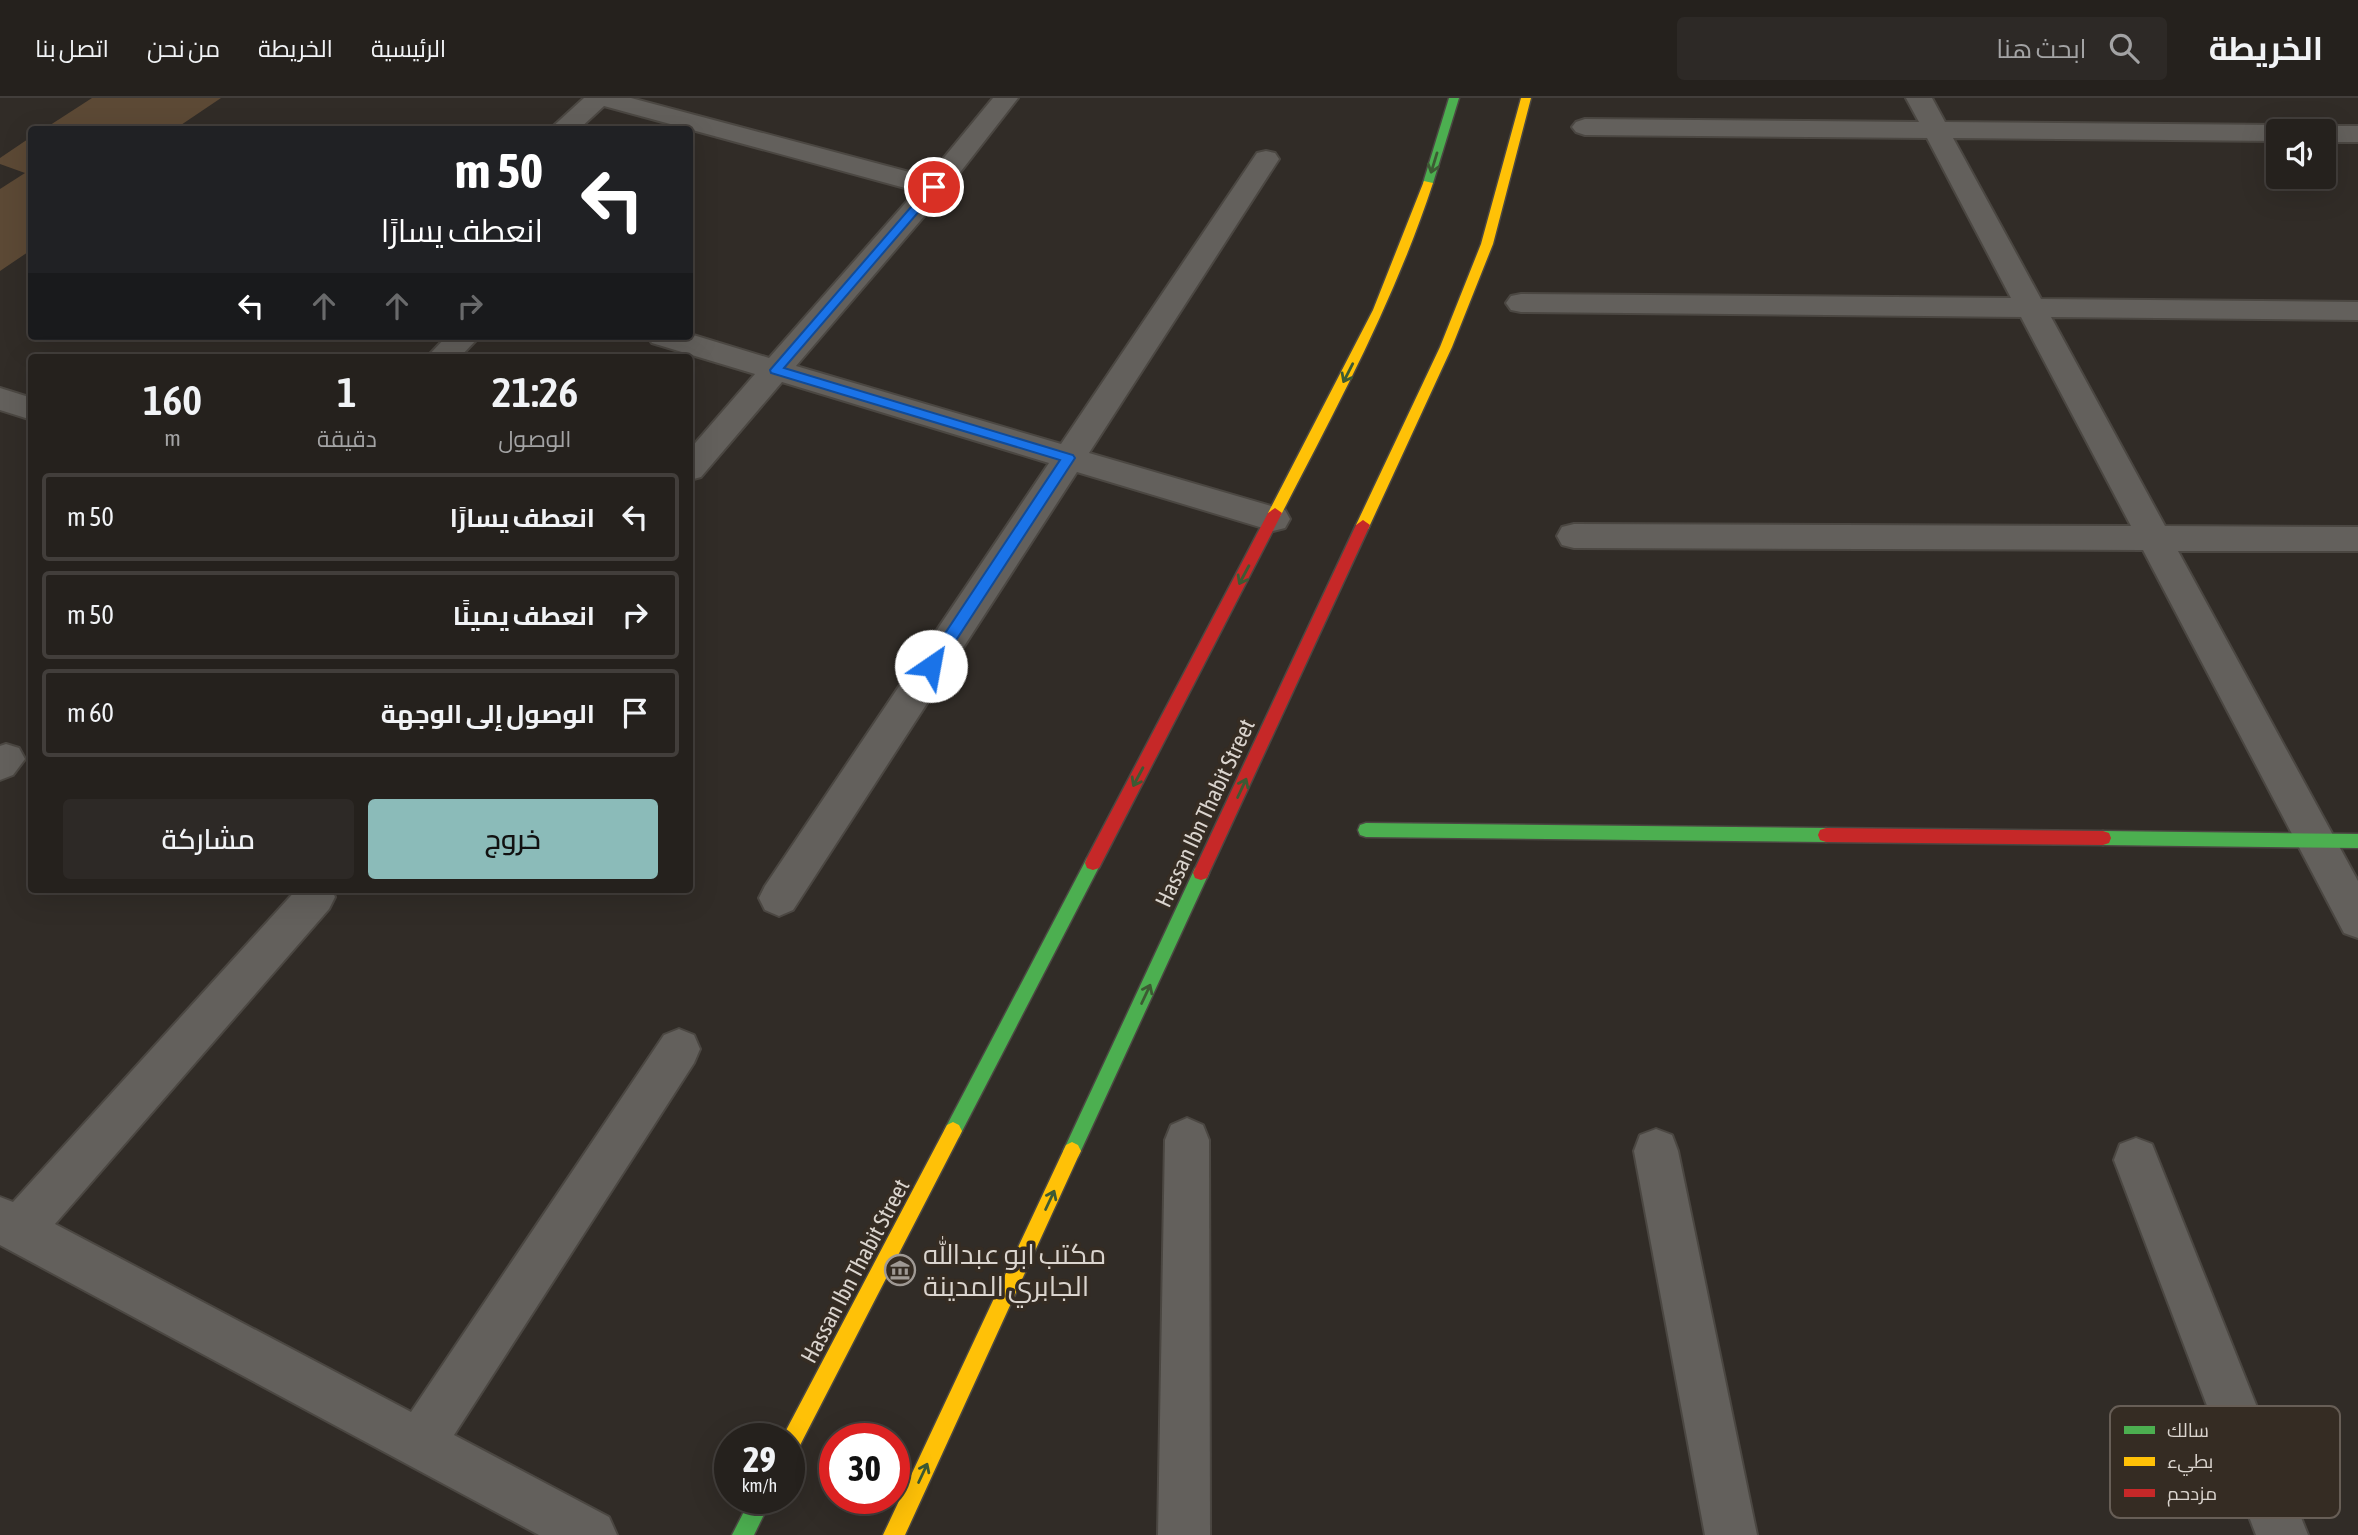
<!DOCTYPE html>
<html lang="ar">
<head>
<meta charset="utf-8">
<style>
  :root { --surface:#25211d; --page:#2d2926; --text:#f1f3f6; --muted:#a3a3a4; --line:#423e3b; --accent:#8bbbb9 }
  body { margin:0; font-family:"Asap Condensed",Cairo,sans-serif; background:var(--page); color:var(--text); direction:rtl; height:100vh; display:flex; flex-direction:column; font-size:26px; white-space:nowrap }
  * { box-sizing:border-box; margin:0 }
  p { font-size:23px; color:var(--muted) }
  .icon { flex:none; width:38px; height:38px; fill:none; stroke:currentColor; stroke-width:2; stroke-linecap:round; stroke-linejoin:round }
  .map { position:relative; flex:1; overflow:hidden; direction:ltr }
  .details { position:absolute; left:28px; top:256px; width:665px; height:539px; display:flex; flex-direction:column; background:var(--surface); border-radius:7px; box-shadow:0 7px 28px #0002,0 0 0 2px var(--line); direction:rtl }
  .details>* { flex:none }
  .banner { position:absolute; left:28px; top:28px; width:665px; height:214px; border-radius:7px; box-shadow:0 7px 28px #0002,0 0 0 2px var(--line); direction:rtl; background:#202124; color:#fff; overflow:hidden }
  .tools { position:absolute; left:2266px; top:21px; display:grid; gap:14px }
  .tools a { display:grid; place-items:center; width:70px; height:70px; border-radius:7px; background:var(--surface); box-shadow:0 7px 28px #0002,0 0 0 2px var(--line); font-size:35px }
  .speed { position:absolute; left:714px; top:1325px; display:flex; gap:14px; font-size:35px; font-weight:700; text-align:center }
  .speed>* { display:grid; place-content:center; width:91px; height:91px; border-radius:50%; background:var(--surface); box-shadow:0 7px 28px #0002,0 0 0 2px var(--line); line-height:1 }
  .speed small { font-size:18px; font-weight:400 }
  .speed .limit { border:10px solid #d22; background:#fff; color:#111 }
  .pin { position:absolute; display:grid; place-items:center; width:60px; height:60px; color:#fff; margin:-30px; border:4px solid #fff; border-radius:50%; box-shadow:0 2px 7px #0007 }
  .me { position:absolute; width:77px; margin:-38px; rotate:33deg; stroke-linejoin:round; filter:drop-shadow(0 0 5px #0008) }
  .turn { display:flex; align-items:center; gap:24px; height:147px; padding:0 35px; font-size:32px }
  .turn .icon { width:91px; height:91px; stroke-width:2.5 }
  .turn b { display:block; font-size:49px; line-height:60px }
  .lanes { display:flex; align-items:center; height:66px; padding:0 35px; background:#0003; justify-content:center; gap:35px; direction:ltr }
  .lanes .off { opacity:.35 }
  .eta { display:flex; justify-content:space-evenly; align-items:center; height:119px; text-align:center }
  .eta b { font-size:42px; font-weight:600; line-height:49px }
  .action { display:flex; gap:14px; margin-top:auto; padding:14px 35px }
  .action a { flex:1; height:80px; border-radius:7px; background:var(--accent); color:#111; font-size:28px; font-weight:600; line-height:80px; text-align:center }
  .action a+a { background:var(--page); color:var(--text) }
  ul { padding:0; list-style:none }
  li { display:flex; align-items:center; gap:21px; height:88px; margin:0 14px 10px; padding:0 21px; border:4px solid var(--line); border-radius:7px }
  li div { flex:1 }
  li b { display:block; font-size:26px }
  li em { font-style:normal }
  header { display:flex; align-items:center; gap:42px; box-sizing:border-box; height:98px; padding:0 35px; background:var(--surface); border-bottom:2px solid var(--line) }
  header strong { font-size:33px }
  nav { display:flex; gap:38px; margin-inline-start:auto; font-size:24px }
  .search { width:490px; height:63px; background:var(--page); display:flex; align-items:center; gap:18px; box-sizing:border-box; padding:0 24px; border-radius:7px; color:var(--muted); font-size:26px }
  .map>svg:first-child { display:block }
  .green { fill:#5c4935 }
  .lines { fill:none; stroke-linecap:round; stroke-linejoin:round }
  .street-casing { stroke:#4b4742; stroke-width:4 }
  .fast-casing { stroke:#4b4742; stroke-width:3 }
  .slow-casing { stroke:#4b4742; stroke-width:3 }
  .jam-casing { stroke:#4b4742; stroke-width:3 }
  .street { fill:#63605c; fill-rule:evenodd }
  .fast { fill:#4caf50; fill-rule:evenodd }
  .slow { fill:#ffc107; fill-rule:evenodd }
  .jam { fill:#c62828; fill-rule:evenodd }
  .oneway { stroke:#3d5a33 }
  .route { fill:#1a73e8; stroke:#114b97; stroke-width:2 }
  .labels { text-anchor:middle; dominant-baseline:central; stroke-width:7; stroke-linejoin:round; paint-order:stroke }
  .street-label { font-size:23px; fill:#dad4ce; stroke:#352c23 }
  .near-poi-label { font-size:28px; fill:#dad4ce; stroke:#352c23; text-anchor:start }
  .key { fill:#352c23; stroke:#675e56; stroke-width:2 }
  .key-label { font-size:19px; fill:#dad4ce }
</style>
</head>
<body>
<header>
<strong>الخريطة</strong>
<div class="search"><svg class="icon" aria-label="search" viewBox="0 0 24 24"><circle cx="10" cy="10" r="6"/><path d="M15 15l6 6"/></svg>ابحث هنا</div>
<nav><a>الرئيسية</a><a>الخريطة</a><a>من نحن</a><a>اتصل بنا</a></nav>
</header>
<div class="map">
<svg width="2358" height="1437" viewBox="0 0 2358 1437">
  <rect width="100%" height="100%" fill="#312c27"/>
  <!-- green -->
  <g class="green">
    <path d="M92,0H221L175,31H44Z"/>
    <path d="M31,39V152L0,173V91L25,75L0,66V60Z"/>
  </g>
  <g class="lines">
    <!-- street casing -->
    <g class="street-casing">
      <g id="street">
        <path d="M584,0H631L928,79L993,0H1018L944,95L796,268L1061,346L1257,55L1266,53L1275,55L1279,61L1089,355L1285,412L1290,421L1285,430L1273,433L1077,374L793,812L779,818L765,812L759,800L765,788L1049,365L782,284L701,379L690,382V351L755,276L652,245L647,238L690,236L769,260L916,93L604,8L578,32H549Z"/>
        <path d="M1906,0H1932L1945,24L2278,27L2287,29L2290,33H2278V43L1953,40L2041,201L2358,204V222L2051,219L2165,428L2358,429V453H2178L2358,783V840L2344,835L2143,452L1574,450L1562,447L1557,438L1562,429L1574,426L2131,428L2021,219L1521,214L1511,212L1506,205L1511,198L1521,196L2011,200L1927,40L1585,37L1576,34L1572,29L1576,24L1585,21L1919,24Z"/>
        <path d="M2324,28H2358V44H2324V33H2313Z"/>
        <path d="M447,238H480L460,259H427Z"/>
        <path d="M0,290L32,300V322L0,312Z"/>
        <path d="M6,646L19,650L25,661L13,677L0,682V648Z"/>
        <path d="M297,791H331L335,799L329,811L55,1126L411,1314L664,937L679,931L694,937L700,951L694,965L454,1337L609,1419L617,1437H539L0,1147V1099L13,1104Z"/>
        <path d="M1187,1020L1203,1027L1209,1042L1210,1437H1158L1165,1042L1171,1027Z"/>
        <path d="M1656,1031L1672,1037L1678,1053L1757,1437H1705L1634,1053L1640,1037Z"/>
        <path d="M2136,1040L2152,1046L2308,1437H2256L2114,1062L2120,1046Z"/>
      </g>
    </g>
    <!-- fast casing -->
    <g class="fast-casing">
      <g id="fast">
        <path d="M1449,0H1459L1433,85L1424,87L1423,85Z"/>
        <path d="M1366,725L1826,730L1832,732L1834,737L1832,742L1826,744L1366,739L1360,737L1358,732L1360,727Z"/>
        <path d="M2103,733L2358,736V750L2103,747L2097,745L2095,740L2097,735Z"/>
        <path d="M1093,758L1099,760L1101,765L959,1039L953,1042L947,1039L944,1033L947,1027L1087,760Z"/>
        <path d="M1201,768L1207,770L1209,775L1078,1059L1072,1062L1066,1059L1063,1053L1066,1047L1195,770Z"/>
        <path d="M751,1400H772L754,1437H732Z"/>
      </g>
    </g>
    <!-- slow casing -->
    <g class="slow-casing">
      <g id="slow">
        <path d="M1521,0H1531L1493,146L1452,249L1370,427L1368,431H1358L1356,427L1440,249L1481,146Z"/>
        <path d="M1424,83L1433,85C1395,201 1338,307 1282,415L1280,418H1270L1268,415L1373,212Z"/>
        <path d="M953,1024L959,1027L962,1033L959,1039L796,1355L789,1358V1340H782L947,1027Z"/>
        <path d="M1072,1044L1078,1047L1081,1053L1078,1059L905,1437H883L1066,1047Z"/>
      </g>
    </g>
    <!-- jam casing -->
    <g class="jam-casing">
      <g id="jam">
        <path d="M1275,410L1282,415L1099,770L1093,772L1087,770L1085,765L1087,760L1268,415Z"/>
        <path d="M1363,422L1370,427L1209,775L1207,780L1201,782L1195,780L1193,775L1356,427Z"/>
        <path d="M1826,730L2103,733L2109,735L2111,740L2109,745L2103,747L1826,744L1820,742L1818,737L1820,732Z"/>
      </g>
    </g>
    <!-- street -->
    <use href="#street" class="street"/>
    <!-- fast -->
    <use href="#fast" class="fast"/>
    <!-- slow -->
    <use href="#slow" class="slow"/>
    <!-- jam -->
    <use href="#jam" class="jam"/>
  </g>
  <!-- one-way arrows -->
  <defs><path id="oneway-shaft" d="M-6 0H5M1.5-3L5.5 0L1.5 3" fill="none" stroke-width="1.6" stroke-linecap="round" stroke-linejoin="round" transform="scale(1.75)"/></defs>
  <g class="oneway">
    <use href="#oneway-shaft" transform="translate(1434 65) rotate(107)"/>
    <use href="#oneway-shaft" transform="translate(1348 275) rotate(117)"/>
    <use href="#oneway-shaft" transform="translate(1244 477) rotate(118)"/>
    <use href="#oneway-shaft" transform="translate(1138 679) rotate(118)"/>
    <use href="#oneway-shaft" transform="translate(1242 690) rotate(-65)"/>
    <use href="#oneway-shaft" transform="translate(1146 896) rotate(-65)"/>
    <use href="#oneway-shaft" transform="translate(1050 1102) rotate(-65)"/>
    <use href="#oneway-shaft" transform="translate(923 1375) rotate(-65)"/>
  </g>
  <!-- route -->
  <path class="route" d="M930,87L940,89L784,270L1073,357L1075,360L936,573H926L924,568L926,564L1060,362L771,275L770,272Z"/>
  <!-- icons -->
  <defs>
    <g id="museum-ring" transform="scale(1.575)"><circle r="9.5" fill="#352c23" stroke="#9f9994" stroke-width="1.5"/><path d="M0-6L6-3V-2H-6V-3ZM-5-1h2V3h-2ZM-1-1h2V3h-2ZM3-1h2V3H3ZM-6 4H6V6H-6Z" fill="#9f9994"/></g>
  </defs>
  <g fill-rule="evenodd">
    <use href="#museum-ring" x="900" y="1172"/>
  </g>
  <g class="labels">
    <!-- street labels -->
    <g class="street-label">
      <text transform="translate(1205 715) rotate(-65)">Hassan Ibn Thabit Street</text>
      <text transform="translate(855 1173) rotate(-62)">Hassan Ibn Thabit Street</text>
    </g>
    <!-- near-poi labels -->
    <g class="near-poi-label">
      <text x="923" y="1156">مكتب ابو عبدالله<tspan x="923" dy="32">الجابري المدينة</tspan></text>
    </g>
  </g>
  <!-- legend -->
  <rect x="2110" y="1308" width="230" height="112" rx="10" class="key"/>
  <rect x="2124" y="1328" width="31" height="8" fill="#4caf50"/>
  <rect x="2124" y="1359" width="31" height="9" fill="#ffc107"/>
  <rect x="2124" y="1391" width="31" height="8" fill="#c62828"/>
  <g class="key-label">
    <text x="2167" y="1339">سالك</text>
    <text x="2167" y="1370">بطيء</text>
    <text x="2167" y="1402">مزدحم</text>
  </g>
</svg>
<div class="tools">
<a><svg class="icon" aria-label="sound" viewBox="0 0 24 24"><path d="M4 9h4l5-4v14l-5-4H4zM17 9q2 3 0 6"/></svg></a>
</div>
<div class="speed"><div>29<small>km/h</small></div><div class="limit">30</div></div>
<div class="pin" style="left:934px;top:89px;background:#d93025"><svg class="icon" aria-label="arrive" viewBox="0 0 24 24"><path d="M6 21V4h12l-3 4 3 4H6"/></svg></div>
<svg class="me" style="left:931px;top:568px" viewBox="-20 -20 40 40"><circle r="19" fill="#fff"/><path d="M0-13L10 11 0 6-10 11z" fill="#1a73e8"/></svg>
<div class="banner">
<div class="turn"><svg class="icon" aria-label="left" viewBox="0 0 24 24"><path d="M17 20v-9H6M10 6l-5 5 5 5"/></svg><div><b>50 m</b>انعطف يسارًا</div></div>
<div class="lanes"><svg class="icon" aria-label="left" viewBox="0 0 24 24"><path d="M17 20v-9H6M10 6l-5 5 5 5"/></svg><svg class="icon off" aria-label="ahead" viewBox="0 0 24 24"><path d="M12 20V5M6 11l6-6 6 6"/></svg><svg class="icon off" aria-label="ahead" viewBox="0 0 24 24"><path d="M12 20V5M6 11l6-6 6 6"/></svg><svg class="icon off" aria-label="right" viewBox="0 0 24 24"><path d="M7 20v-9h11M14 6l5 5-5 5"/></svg></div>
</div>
<section class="details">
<div class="eta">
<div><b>21:26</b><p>الوصول</p></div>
<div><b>1</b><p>دقيقة</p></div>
<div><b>160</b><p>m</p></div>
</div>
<ul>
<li><svg class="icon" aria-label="left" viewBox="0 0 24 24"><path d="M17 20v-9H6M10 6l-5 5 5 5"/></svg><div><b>انعطف يسارًا</b></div><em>50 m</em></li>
<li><svg class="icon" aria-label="right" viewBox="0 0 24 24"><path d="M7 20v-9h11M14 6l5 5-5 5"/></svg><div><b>انعطف يمينًا</b></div><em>50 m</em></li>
<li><svg class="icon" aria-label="arrive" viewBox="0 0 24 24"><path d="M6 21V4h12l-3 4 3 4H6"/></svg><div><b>الوصول إلى الوجهة</b></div><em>60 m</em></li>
</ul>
<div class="action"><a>خروج</a><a>مشاركة</a></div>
</section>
</div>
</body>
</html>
